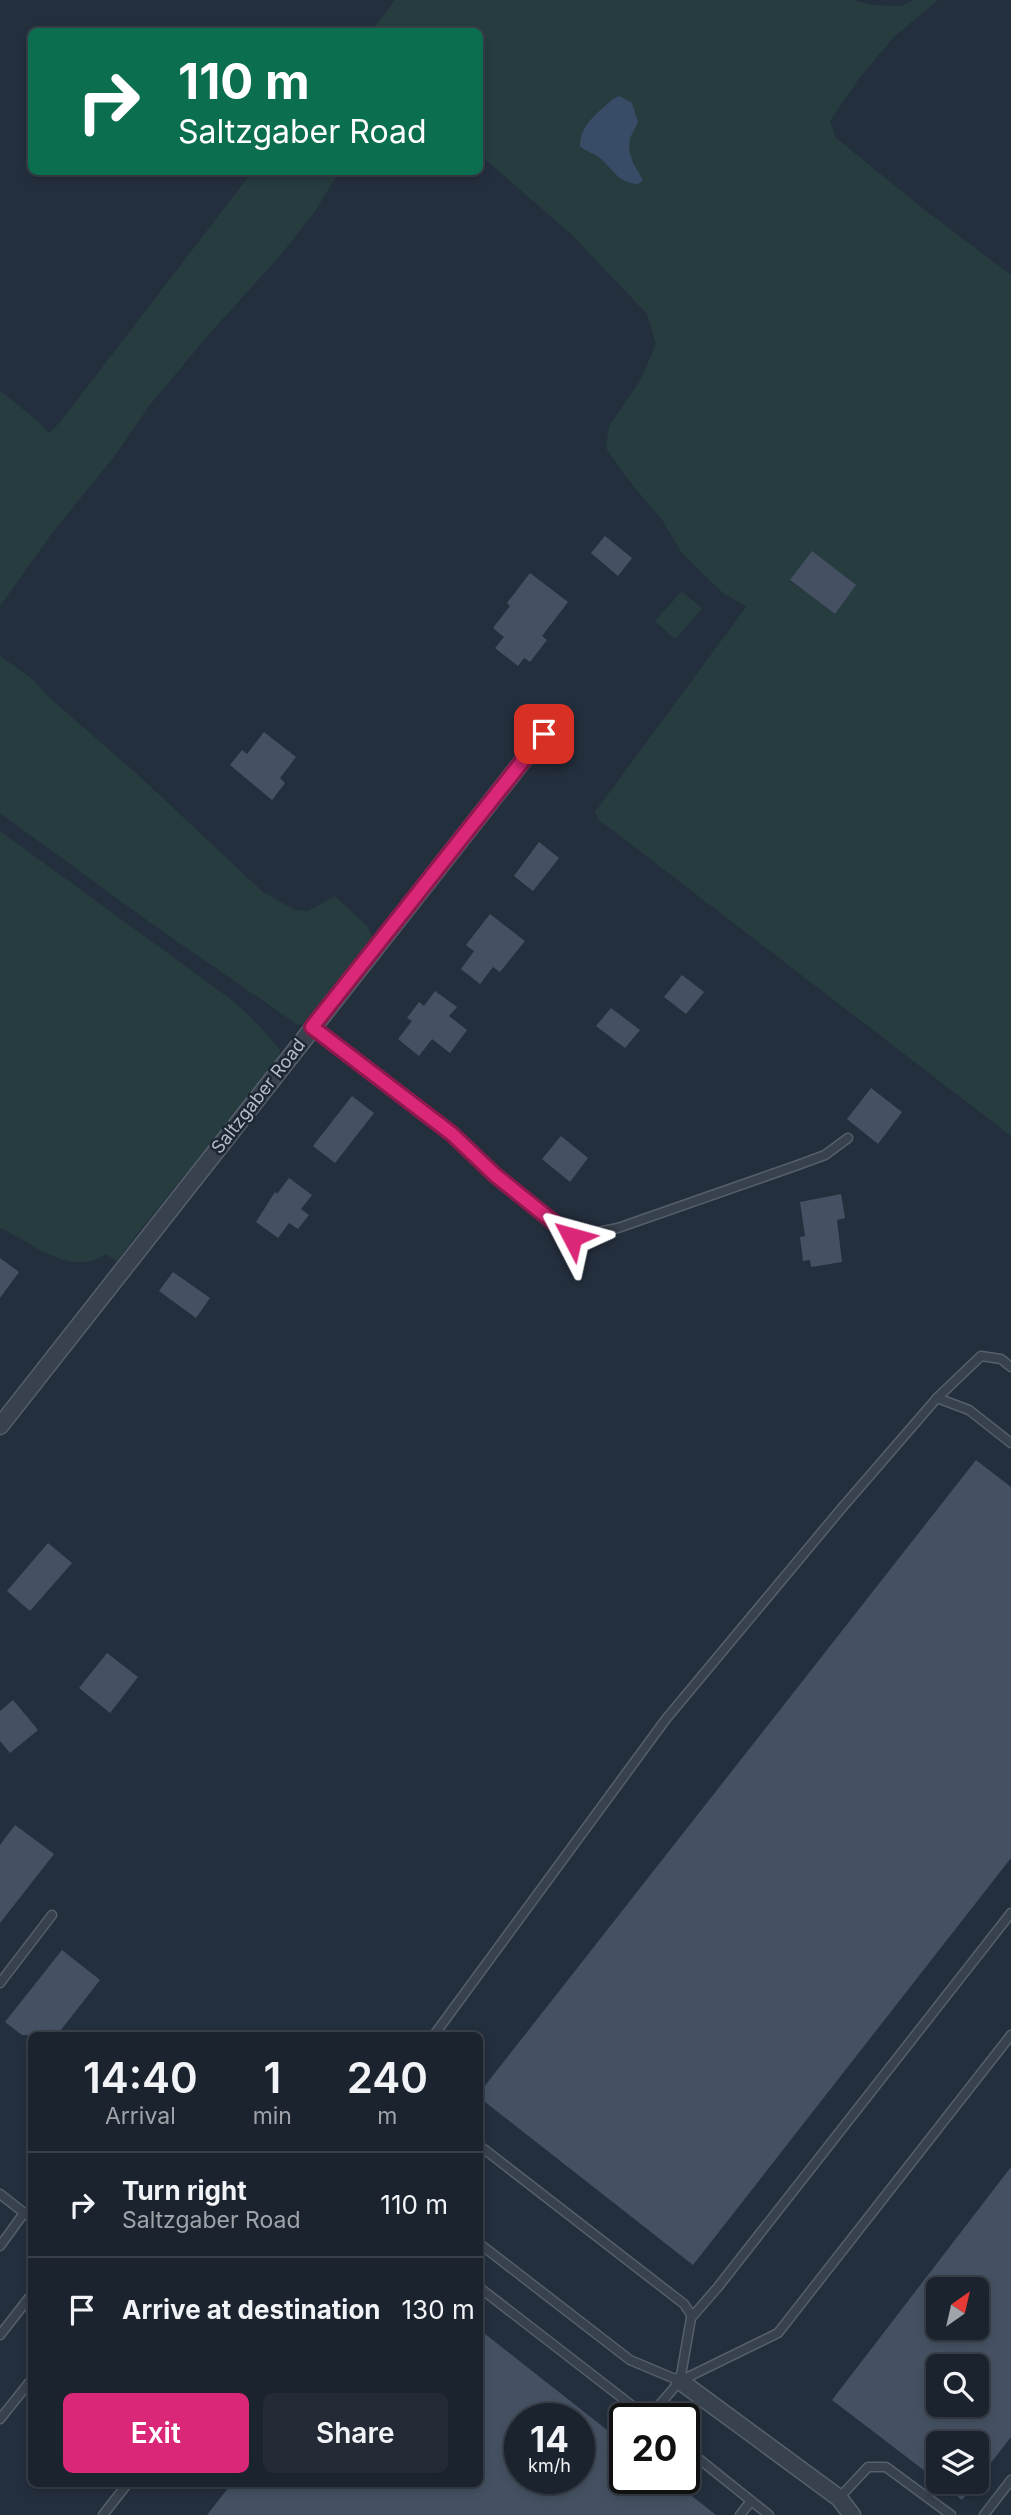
<!DOCTYPE html>
<html lang="en">
<head>
<meta charset="utf-8">
<style>
  :root { --surface:#1b232e; --page:#242b36; --text:#f1f3f6; --muted:#a0a4aa; --line:#39404a; --accent:#db2777 }
  body { margin:0; font-family:Inter,sans-serif; background:var(--page); color:var(--text); height:100vh; display:flex; flex-direction:column; font-size:26px; white-space:nowrap }
  * { box-sizing:border-box; margin:0 }
  p { font-size:23px; color:var(--muted) }
  .icon { flex:none; width:38px; height:38px; fill:none; stroke:currentColor; stroke-width:2; stroke-linecap:round; stroke-linejoin:round }
  .map { position:relative; flex:1; overflow:hidden }
  .side { position:absolute; left:28px; top:2032px; width:455px; height:455px; display:flex; flex-direction:column; background:var(--surface); border-radius:10px; box-shadow:0 4px 10px #0003,0 0 0 2px var(--line) }
  .side>* { flex:none }
  .banner { position:absolute; left:28px; top:28px; width:455px; height:147px; border-radius:10px; box-shadow:0 4px 10px #0003,0 0 0 2px var(--line); background:#0b6e4f; color:#fff; overflow:hidden }
  .needle { width:46px; rotate:34deg }
  .controls { position:absolute; left:926px; top:2277px; display:grid; gap:14px }
  .controls a { display:grid; place-items:center; width:63px; height:63px; border-radius:10px; background:var(--surface); box-shadow:0 4px 10px #0003,0 0 0 2px var(--line); font-size:35px }
  .speed { position:absolute; left:504px; top:2403px; display:flex; gap:14px; font-size:35px; font-weight:700; text-align:center }
  .speed>* { display:grid; place-content:center; width:91px; height:91px; border-radius:50%; background:var(--surface); box-shadow:0 4px 10px #0003,0 0 0 2px var(--line); line-height:1 }
  .speed small { font-size:18px; font-weight:400 }
  .speed .limit { border:4px solid #111; border-radius:10px; background:#fff; color:#111 }
  .pin { position:absolute; display:grid; place-items:center; width:60px; height:60px; color:#fff; margin:-30px; border-radius:14px; box-shadow:0 4px 10px #0006 }
  .me { position:absolute; width:77px; margin:-38px; rotate:309deg; stroke-linejoin:round; filter:drop-shadow(0 0 5px #0008) }
  .turn { display:flex; align-items:center; gap:24px; height:147px; padding:0 35px; font-size:32px }
  .turn .icon { width:91px; height:91px; stroke-width:2.5 }
  .turn b { display:block; font-size:49px; line-height:60px }
  .eta { display:flex; justify-content:space-evenly; align-items:center; height:119px; text-align:center }
  .eta b { font-size:42px; font-weight:600; line-height:49px }
  .action { display:flex; gap:14px; margin-top:auto; padding:14px 35px }
  .action a { flex:1; height:80px; border-radius:10px; background:var(--accent); color:#fff; font-size:28px; font-weight:600; line-height:80px; text-align:center }
  .action a+a { background:var(--page); color:var(--text) }
  ul { padding:0; list-style:none }
  li { display:flex; align-items:center; gap:21px; height:105px; padding:0 35px; border-top:2px solid var(--line) }
  li div { flex:1 }
  li b { display:block; font-size:26px }
  li em { font-style:normal }
  .map>svg:first-child { display:block }
  .green { fill:#263c3f; fill-rule:evenodd }
  .water { fill:#394c67 }
  .building { fill:#455162; fill-rule:evenodd }
  .lines { fill:none; stroke-linecap:round; stroke-linejoin:round }
  .service-casing { stroke:#565f6c; stroke-width:11 }
  .minor-casing { stroke:#565f6c; stroke-width:19 }
  .service { stroke:#38414e; stroke-width:8 }
  .minor { stroke:#38414e; stroke-width:16 }
  .route-casing { stroke:#8e194d; stroke-width:18 }
  .route { stroke:#db2777; stroke-width:12 }
  .labels { text-anchor:middle; dominant-baseline:central; stroke-width:5; stroke-linejoin:round; paint-order:stroke }
  .street-label { font-size:18px; fill:#b4bcc9; stroke:#1d2633 }
</style>
</head>
<body>
<div class="map">
<svg width="1011" height="2515" viewBox="0 0 1011 2515">
  <rect width="100%" height="100%" fill="#242f3e"/>
  <!-- green -->
  <g class="green">
    <path d="M395,0H853L874,5L901,6L914,0H938L894,37L860,77L830,121L836,138L925,210L1011,275V1136L598,819L595,812L746,607L723,593L681,552L663,521L629,481L606,448L609,426L640,381L656,344L647,314L571,234L480,155V32H371ZM812,551L836,612L835,614L790,581Z"/>
    <path d="M252,172H339L314,213L279,257L210,333L149,406L117,453L53,532L0,606V391L38,421L49,433L61,421Z"/>
    <path d="M682,591L702,609L675,639L655,621Z"/>
    <path d="M0,656L30,677L52,700L135,772L263,892L295,910L308,911L335,896L368,927L372,937L305,1024L298,1025L152,924L0,813Z"/>
    <path d="M0,831L232,1000L254,1020L280,1050L279,1058L137,1234L117,1261L105,1254C72,1279 31,1242 0,1228Z"/>
  </g>
  <!-- water -->
  <path class="water" d="M619,96L632,103L638,122L630,138L629,150L633,163L643,180L638,184C618,183 614,170 600,158C594,153 586,152 580,146C580,124 599,112 613,99Z"/>
  <!-- building -->
  <g class="building">
    <path d="M605,536L632,558L618,576L591,553Z"/>
    <path d="M812,551L856,585L835,614L790,580Z"/>
    <path d="M530,573L568,602L542,636L547,640L530,662L524,658L518,666L495,648L504,637L493,628L510,606L507,603Z"/>
    <path d="M264,732L296,757L280,778L285,783L272,800L230,765L242,750L247,754Z"/>
    <path d="M539,842L559,858L533,891L514,876Z"/>
    <path d="M490,914L525,941L500,972L493,967L480,984L461,969L474,951L466,945Z"/>
    <path d="M682,975L704,992L686,1014L664,997Z"/>
    <path d="M435,991L457,1007L449,1016L467,1030L450,1053L432,1039L419,1056L398,1039L412,1021L407,1018L419,1002L424,1006Z"/>
    <path d="M611,1008L640,1030L625,1048L596,1026Z"/>
    <path d="M871,1088L902,1112L878,1144L847,1119Z"/>
    <path d="M352,1096L374,1113L335,1163L313,1146Z"/>
    <path d="M561,1136L588,1158L570,1182L542,1159Z"/>
    <path d="M289,1178L312,1195L301,1209L309,1215L298,1229L289,1223L278,1238L256,1222L275,1192L277,1194Z"/>
    <path d="M841,1194L845,1218L837,1220L842,1262L811,1267L810,1260L803,1261L800,1237L805,1236L800,1202Z"/>
    <path d="M0,1258L19,1272L0,1298Z"/>
    <path d="M173,1272L210,1298L196,1318L159,1291Z"/>
    <path d="M976,1460L1011,1487V1858L693,2265L480,2098V2092Z"/>
    <path d="M48,1543L72,1563L30,1611L7,1591Z"/>
    <path d="M107,1653L138,1677L110,1713L79,1688Z"/>
    <path d="M13,1700L38,1730L10,1753L0,1741V1711Z"/>
    <path d="M15,1825L54,1854L0,1923V1845Z"/>
    <path d="M62,1950L100,1980L57,2035H22L5,2022Z"/>
    <path d="M1011,2167V2437L962,2500L939,2482H976V2443H938V2481L832,2400ZM938,2289H976V2328H938ZM938,2366H976V2404H938Z"/>
    <path d="M480,2330L625,2444V2478H669L716,2515H207L232,2483H480ZM520,2418H579V2478H520Z"/>
  </g>
  <g class="lines">
    <!-- service casing -->
    <g class="service-casing">
      <g id="service">
        <path d="M312,1027L452,1134L495,1175L572,1237L618,1228L798,1165L825,1155L848,1138"/>
        <path d="M937,1398L981,1356L1001,1359L1011,1367"/>
        <path d="M0,1983L52,1915"/>
        <path d="M434,2035L666,1719L841,1509L937,1398L969,1410L1011,1443"/>
        <path d="M480,2146L684,2304L692,2316"/>
        <path d="M0,2194L32,2219"/>
        <path d="M480,2244L630,2360L680,2381"/>
        <path d="M0,2246L24,2213"/>
        <path d="M480,2288L648,2418"/>
        <path d="M0,2335L32,2294"/>
        <path d="M680,2381L691,2318L718,2287L1011,1913"/>
        <path d="M648,2418L680,2381L778,2333L1011,2035"/>
        <path d="M0,2419L32,2379"/>
        <path d="M684,2447L769,2515"/>
        <path d="M839,2498L868,2467H886L951,2515"/>
        <path d="M103,2515L128,2483"/>
        <path d="M740,2515L751,2501"/>
        <path d="M984,2515L1011,2480"/>
      </g>
    </g>
    <!-- minor casing -->
    <g class="minor-casing">
      <g id="minor">
        <path d="M0,1426L544,734"/>
        <path d="M680,2381L839,2498L852,2515"/>
      </g>
    </g>
    <!-- service -->
    <use href="#service" class="service"/>
    <!-- minor -->
    <use href="#minor" class="minor"/>
  </g>
  <g class="lines">
    <!-- route casing -->
    <g class="route-casing">
      <path id="route" d="M544,734L312,1027L452,1134L495,1175L572,1237"/>
    </g>
    <!-- route -->
    <use href="#route" class="route"/>
  </g>
  <g class="labels">
    <!-- street labels -->
    <g class="street-label">
      <text transform="translate(258 1096) rotate(-52)">Saltzgaber Road</text>
    </g>
  </g>
</svg>
<div class="controls">
<a><svg class="needle" viewBox="-14 -14 28 28"><path d="M0-13l5 13h-10z" fill="#e53935"/><path d="M0 13l5-13h-10z" fill="#a0a4aa"/></svg></a>
<a><svg class="icon" aria-label="search" viewBox="0 0 24 24"><circle cx="10" cy="10" r="6"/><path d="M15 15l6 6"/></svg></a>
<a><svg class="icon" aria-label="layers" viewBox="0 0 24 24"><path d="M12 4l9 5-9 5-9-5zM3 14l9 5 9-5"/></svg></a>
</div>
<div class="speed"><div>14<small>km/h</small></div><div class="limit">20</div></div>
<div class="pin" style="left:544px;top:734px;background:#d93025"><svg class="icon" aria-label="arrive" viewBox="0 0 24 24"><path d="M6 21V4h12l-3 4 3 4H6"/></svg></div>
<svg class="me" style="left:572px;top:1237px" viewBox="-20 -20 40 40"><path d="M0-17L14 15 0 8-14 15z" fill="#db2777" stroke="#fff" stroke-width="4"/></svg>
<div class="banner">
<div class="turn"><svg class="icon" aria-label="right" viewBox="0 0 24 24"><path d="M7 20v-9h11M14 6l5 5-5 5"/></svg><div><b>110 m</b>Saltzgaber Road</div></div>
</div>
<section class="side">
<div class="eta">
<div><b>14:40</b><p>Arrival</p></div>
<div><b>1</b><p>min</p></div>
<div><b>240</b><p>m</p></div>
</div>
<ul>
<li><svg class="icon" aria-label="right" viewBox="0 0 24 24"><path d="M7 20v-9h11M14 6l5 5-5 5"/></svg><div><b>Turn right</b><p>Saltzgaber Road</p></div><em>110 m</em></li>
<li><svg class="icon" aria-label="arrive" viewBox="0 0 24 24"><path d="M6 21V4h12l-3 4 3 4H6"/></svg><div><b>Arrive at destination</b></div><em>130 m</em></li>
</ul>
<div class="action"><a>Exit</a><a>Share</a></div>
</section>
</div>
</body>
</html>
